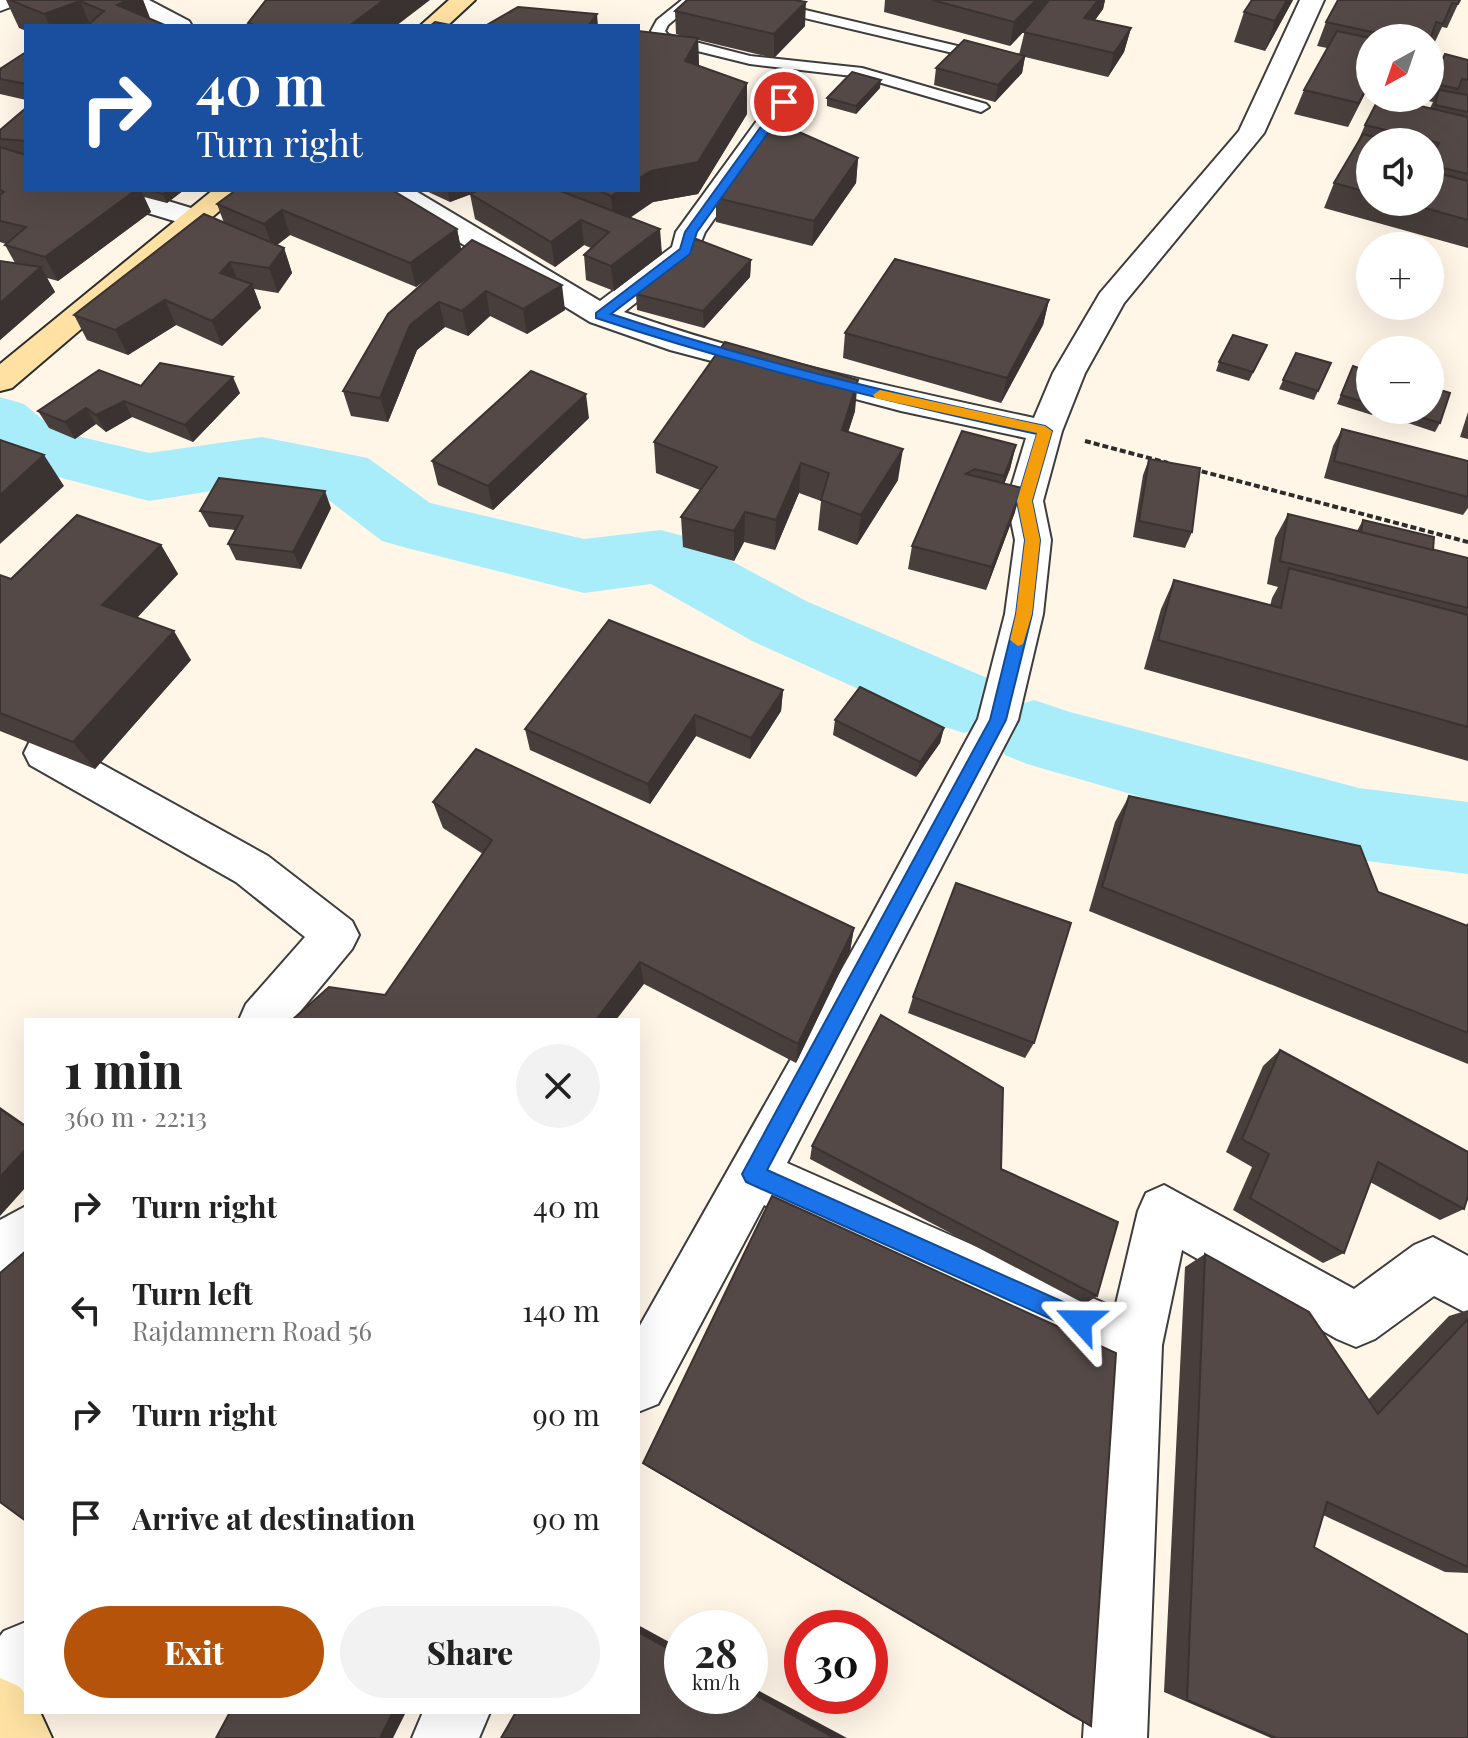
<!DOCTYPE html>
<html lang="en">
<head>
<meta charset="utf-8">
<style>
  :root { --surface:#fff; --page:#f2f2f2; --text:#222; --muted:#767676; --accent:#b45309 }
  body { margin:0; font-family:"Playfair Display",serif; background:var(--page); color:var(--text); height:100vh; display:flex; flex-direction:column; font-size:30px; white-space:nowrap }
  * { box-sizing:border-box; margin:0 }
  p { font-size:26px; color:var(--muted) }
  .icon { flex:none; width:44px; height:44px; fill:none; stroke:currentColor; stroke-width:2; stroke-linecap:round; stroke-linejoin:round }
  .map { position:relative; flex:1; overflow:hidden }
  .panel { position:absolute; left:24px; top:1018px; width:616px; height:696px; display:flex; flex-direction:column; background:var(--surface); border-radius:0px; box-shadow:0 8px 32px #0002 }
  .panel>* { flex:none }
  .banner { position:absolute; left:24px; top:24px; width:616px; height:168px; border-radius:0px; box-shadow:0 8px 32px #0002; background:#1a4fa0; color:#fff; overflow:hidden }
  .needle { width:52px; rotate:220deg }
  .buttons { position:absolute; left:1356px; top:24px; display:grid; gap:16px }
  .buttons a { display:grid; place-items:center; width:88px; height:88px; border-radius:50%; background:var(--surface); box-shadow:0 8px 32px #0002; font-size:40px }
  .speed { position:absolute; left:664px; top:1610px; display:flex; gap:16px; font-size:40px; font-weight:700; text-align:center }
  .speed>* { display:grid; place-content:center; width:104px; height:104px; border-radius:50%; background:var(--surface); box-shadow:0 8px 32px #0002; line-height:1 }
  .speed small { font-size:20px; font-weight:400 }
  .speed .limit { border:12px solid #d22; background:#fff; color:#111 }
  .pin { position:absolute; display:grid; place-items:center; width:68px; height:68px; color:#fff; margin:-34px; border:4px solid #fff; border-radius:50%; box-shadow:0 2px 8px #0007 }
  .me { position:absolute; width:88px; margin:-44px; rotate:294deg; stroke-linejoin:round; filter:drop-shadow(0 0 6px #0008) }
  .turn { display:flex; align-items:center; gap:28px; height:168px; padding:0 40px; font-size:36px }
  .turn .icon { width:104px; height:104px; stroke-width:2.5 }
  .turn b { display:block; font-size:56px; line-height:68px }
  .round { display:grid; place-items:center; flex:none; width:84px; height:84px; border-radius:42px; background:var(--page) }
  .headline { display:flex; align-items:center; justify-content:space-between; height:136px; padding:0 40px }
  h1 { font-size:48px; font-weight:800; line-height:60px }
  .cta { display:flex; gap:16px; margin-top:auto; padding:16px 40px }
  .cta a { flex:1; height:92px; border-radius:48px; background:var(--accent); color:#fff; font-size:32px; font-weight:800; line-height:92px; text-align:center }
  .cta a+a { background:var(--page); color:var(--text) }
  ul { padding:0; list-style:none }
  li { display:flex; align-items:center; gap:24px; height:104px; padding:0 40px }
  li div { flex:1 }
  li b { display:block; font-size:30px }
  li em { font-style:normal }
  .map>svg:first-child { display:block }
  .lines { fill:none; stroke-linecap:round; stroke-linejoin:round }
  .river { fill:#a9edfa; fill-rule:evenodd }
  .lane-casing { stroke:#3d3d3d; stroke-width:4 }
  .street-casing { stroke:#3d3d3d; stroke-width:4 }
  .secondary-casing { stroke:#2c2c2c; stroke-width:4 }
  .path { stroke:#2c2c2c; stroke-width:4; stroke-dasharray:6 3; stroke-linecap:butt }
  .lane { fill:#fff; fill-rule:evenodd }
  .street { fill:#fff; fill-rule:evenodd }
  .secondary { fill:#ffe2a3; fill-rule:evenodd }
  .wall { fill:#483f3c; fill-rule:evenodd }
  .shaded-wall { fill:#3b3331 }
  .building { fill:#544946; stroke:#3b3331; stroke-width:2 }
  .route { fill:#1a73e8; stroke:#114b97; stroke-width:2 }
  .slow { fill:#f59e0b }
</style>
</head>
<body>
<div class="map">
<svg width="1468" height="1738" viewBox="0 0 1468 1738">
  <rect width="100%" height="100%" fill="#fff6e8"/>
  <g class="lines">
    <!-- river -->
    <g class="river">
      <path d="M0,397L24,404L56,431L149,453L262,437L368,458L430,503L584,539L661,530L687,537L806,601L992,680L1004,702L992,724L964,733L936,724L752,641L651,584L584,593L407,548L382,541L322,495L262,483L149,501L9,464L0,456Z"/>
      <path d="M1034,700L1070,712L1359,788L1468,802V874L1359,860L1027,764L1005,755L993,732L1005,709Z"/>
    </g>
    <!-- lane casing -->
    <g class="lane-casing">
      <g id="lane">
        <path d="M682,0H698L668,25L665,31L668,35L750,56L862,68L986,104L989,107L981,112L861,77L750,64L657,41L651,31L657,20Z"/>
        <path d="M738,0H763L987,53L994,57L987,61L745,4Z"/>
      </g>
    </g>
    <!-- street casing -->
    <g class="street-casing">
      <g id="street">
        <path d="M0,0H20L16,5L0,11Z"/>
        <path d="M119,0H149L189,21L192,26H162L123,5Z"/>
        <path d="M1300,0H1324L1264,133L1124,303L1085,373L1062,431L1043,501L1051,540L1043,614L1018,720L787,1163L1115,1308L1138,1211L1146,1193L1164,1185L1354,1289L1414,1245L1433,1237L1468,1256V1314L1434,1296L1375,1339L1356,1347L1337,1339L1182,1250L1162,1345L1147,1738H1083L1106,1360L764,1205L658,1404L638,1412V1329L865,928L978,719L1005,614L1015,540L1007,501L1026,438L901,411L670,350L590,322L384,196L380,190H414L600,301L672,247L676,232L775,96H793L797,102L705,232L695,257L624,312C757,359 896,388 1034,418L1053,373L1100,293L1239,131Z"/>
        <path d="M88,190H132L204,212L208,218L204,224L194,227L92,196Z"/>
        <path d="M45,736L60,741L268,856L352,921L359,935L352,949L293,1020H239L246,1004L305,937L236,882L30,765L24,753L30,741Z"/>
        <path d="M26,1206V1266L0,1280V1220Z"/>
        <path d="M26,1622V1706L22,1711L0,1721V1636L4,1631Z"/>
        <path d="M423,1712H490L479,1738H412Z"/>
      </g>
    </g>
    <!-- secondary casing -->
    <g class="secondary-casing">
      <g id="secondary">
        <path d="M449,0H475L447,26H420Z"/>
        <path d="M213,190H244L12,388L0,391V364Z"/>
        <path d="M0,1678C23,1688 26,1686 26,1712H40L52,1738H0Z"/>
      </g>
    </g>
    <!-- path -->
    <g class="path">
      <path d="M1085,441L1168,463"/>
      <path d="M1193,469L1468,542"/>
    </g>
    <!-- lane -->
    <use href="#lane" class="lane"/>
    <!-- street -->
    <use href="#street" class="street"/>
    <!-- secondary -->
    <use href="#secondary" class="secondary"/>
  </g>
  <!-- wall -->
  <g class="wall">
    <path d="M6,0H143L150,19L167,26H26V31L19,28Z"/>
    <path d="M885,0H1105L1103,9L1095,20L1131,28L1124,52L1108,77L1025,57L1022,73L995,102L934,85L936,68L1019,55L1025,30L1010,46L884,12Z"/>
    <path d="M1250,0H1293L1265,51L1234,42L1244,12L1251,0Z"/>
    <path d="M1460,0L1447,28L1442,27L1432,48L1430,47V38H1370V91L1367,90L1348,127L1294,114L1304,90L1327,48L1317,46L1326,22Z"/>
    <path d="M675,11L805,26L774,58L698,40L699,66L747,114L698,194L653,202L630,218L662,254L614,291L586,280L584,255L591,248L584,245L555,267L475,219L470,194L450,202L424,190H638L683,36L676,34Z"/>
    <path d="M26,52V100L0,94V69Z"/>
    <path d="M1445,54L1468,60V248L1324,208L1334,183L1355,148L1365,125L1430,108L1433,102L1424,100L1425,98H1430V87ZM1370,142H1430V202H1370Z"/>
    <path d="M880,88L856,114L827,106V98Z"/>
    <path d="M26,108V190H184L167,203L144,197L151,212L58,281L47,278L55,292L0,340V261L15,263L5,245L6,244L0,242V130Z"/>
    <path d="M858,158L856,183L812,246L716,222V198Z"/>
    <path d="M236,190L457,229L461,250L565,310L527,334L490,316L468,336L445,327L417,350L388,422L351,416L343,391L432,275L416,287L290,235L277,245L284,248L292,273L278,293L254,289L261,308L222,346L176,325L128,355L87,340L74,315L224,223L217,204Z"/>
    <path d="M751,260L750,277L704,328L637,310L636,294Z"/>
    <path d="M1049,300L1043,325L1001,403L843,358L845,333Z"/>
    <path d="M1267,345L1249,381L1216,371L1219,362Z"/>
    <path d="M1296,353L1318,391L1314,400L1279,389Z"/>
    <path d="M1353,366L1370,372V410H1375L1372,415L1337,404Z"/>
    <path d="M141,386L240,393L193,442L132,417L106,432L96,424L75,439L49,428L38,411Z"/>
    <path d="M1402,410H1430L1440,423L1435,432L1399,420Z"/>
    <path d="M855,411L848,432L898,480L857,545L818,530L821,501L799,493L775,550L744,542L734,561L683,547L681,517L700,490L656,473L654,442Z"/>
    <path d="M1468,412V439L1460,437Z"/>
    <path d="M589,418L493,510L438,485L432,461Z"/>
    <path d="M1342,429L1468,461V508L1463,515L1324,478L1333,446Z"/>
    <path d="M962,431L1016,445L1010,469L1004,484L1015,512L986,590L908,569L912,546Z"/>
    <path d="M1149,459L1192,532L1185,548L1133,537L1143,475Z"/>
    <path d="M331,508L301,569L236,560L228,544L235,530L209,527L200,511Z"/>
    <path d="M1288,514L1357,531L1363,520L1433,550L1468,558V761L1144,669L1161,609L1174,580L1270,606L1272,598L1278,587L1267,584L1275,538Z"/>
    <path d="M161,545L178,574L137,617L191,660L95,769L0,731V575L11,579Z"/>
    <path d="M783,690L781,711L750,759L696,736L650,804L530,750L525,729Z"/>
    <path d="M835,720L944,728L940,743L916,777L833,735Z"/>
    <path d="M1129,796L1378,892L1466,925L1468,923V1064L1089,911L1115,822Z"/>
    <path d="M433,802L854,928L850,951L796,1063L644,984L385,995L483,854L443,828Z"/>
    <path d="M913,997L1034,1043L1025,1058L908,1013Z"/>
    <path d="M1280,1050L1464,1209L1440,1220L1370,1182L1344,1253L1323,1263L1233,1210L1252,1167L1226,1152L1263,1066Z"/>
    <path d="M812,1146L1001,1169L1097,1296L1085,1304L810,1159Z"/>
    <path d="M1205,1254L1368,1400L1449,1316L1468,1310V1573L1445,1572L1323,1515L1314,1547L1468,1738H1271L1164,1692L1185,1267Z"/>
    <path d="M643,1463L1091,1726L1073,1717L648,1467Z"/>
  </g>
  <!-- shaded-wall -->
  <g class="shaded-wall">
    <path d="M127,0H143L152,23L117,5Z"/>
    <path d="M384,0H430L396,26H349Z"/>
    <path d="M1036,0H1054L1010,46L1014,22Z"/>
    <path d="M1098,0H1105L1103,9L1079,42L1084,18Z"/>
    <path d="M1287,0H1293L1265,51L1275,21Z"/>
    <path d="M80,1L90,25L50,26L44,14Z"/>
    <path d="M806,2L805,26L774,58V34Z"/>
    <path d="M597,14L598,26H588Z"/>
    <path d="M1131,28L1124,52L1108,77L1114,53Z"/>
    <path d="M698,38L699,68L685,61Z"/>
    <path d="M1025,56L1022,73L995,102L998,85Z"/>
    <path d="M881,80L880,88L856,114V106Z"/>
    <path d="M1370,80V82L1348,127L1359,103Z"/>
    <path d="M747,83V114L698,194L653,202L614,227L611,196L621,190H638V179Z"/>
    <path d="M858,158L856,183L812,246L814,221Z"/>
    <path d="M136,190H141L151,212L58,281L45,257Z"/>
    <path d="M169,190H184L167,203L163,194Z"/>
    <path d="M447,190H483L450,202Z"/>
    <path d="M282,210L290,235L273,248L264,224Z"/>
    <path d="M581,220L584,245L555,267L551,242Z"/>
    <path d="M457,229L462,253L416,287L410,263Z"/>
    <path d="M660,229L662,254L614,291L611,266Z"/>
    <path d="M284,248L292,273L278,293L269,268Z"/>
    <path d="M751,260L750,277L704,328L703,311Z"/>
    <path d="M230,262L240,286L220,273Z"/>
    <path d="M41,267L55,292L0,340V303Z"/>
    <path d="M252,284L261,308L222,346L212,321Z"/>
    <path d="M562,285L565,310L527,334L523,309Z"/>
    <path d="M486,291L490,316L468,336L462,311Z"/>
    <path d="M165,300L176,325L128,355L115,330Z"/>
    <path d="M1049,300L1043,325L1001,403L1007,378Z"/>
    <path d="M439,302L445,327L417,350L388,422L380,398L410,325Z"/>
    <path d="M233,377L240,393L193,442L185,425Z"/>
    <path d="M858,380L855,411L839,461L842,430Z"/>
    <path d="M586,394L589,418L493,510L488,486Z"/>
    <path d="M124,401L132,417L106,432L96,415Z"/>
    <path d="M86,408L96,424L75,439L65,422Z"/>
    <path d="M1016,445L1010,469L998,500L1004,476Z"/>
    <path d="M903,449L898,480L857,545L861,515Z"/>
    <path d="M44,455L64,486L0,544V495Z"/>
    <path d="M801,463L799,493L775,550L776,520Z"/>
    <path d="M1022,488L1015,512L986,590L992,567Z"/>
    <path d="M325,491L331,508L301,569L293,552Z"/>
    <path d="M745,512L744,542L734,561V531Z"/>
    <path d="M161,545L178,574L122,634L102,605Z"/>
    <path d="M174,631L191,660L95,769L73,742Z"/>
    <path d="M783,690L781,711L750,759L751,738Z"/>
    <path d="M695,715L696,736L650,804L648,784Z"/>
    <path d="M944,728L940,743L916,777L920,762Z"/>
    <path d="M854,928L850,951L796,1063L798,1044Z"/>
    <path d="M640,962L644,984L616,1020H596Z"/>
    <path d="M0,1107L26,1125V1127L0,1109Z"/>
    <path d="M26,1149V1187L0,1216V1177Z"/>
    <path d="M638,1625L682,1649V1656L638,1632Z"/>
    <path d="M750,1686L847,1738H835L750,1692Z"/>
    <path d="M393,1712H406L393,1738H380Z"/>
  </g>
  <!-- building -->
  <g class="building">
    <path d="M10,0H127L117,5L167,26H92L88,25L104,11L80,1L44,14Z"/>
    <path d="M266,0H384L349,26H257L248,23Z"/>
    <path d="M687,0H795L806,2L774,34L675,11Z"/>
    <path d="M932,0H1036L1014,22Z"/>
    <path d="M1049,0H1098L1084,18L1131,28L1114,53L1023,32Z"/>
    <path d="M1252,0H1287L1275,21L1244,12Z"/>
    <path d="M1338,0H1460L1458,4L1452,3L1443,24L1436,22L1431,37L1390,28L1386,35L1326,22Z"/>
    <path d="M518,7L597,14L588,26H485Z"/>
    <path d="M435,22L455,26H430Z"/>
    <path d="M638,31L698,38L685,61L747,83L698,162L651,171L638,179Z"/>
    <path d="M1337,31L1370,38V80L1359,103L1304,90Z"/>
    <path d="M964,40L1025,56L998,85L936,68Z"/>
    <path d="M26,52V84L0,79V69Z"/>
    <path d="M1445,54L1468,60V80L1462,79L1458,89L1432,83Z"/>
    <path d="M852,72L881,80L856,106L827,98Z"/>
    <path d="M1439,90L1468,95V112L1435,105Z"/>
    <path d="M1379,98H1386L1468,117V174L1430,165L1439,143L1365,125Z"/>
    <path d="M26,108V141L0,139V130Z"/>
    <path d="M774,121L858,158L814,221L716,198Z"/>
    <path d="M1363,134L1392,142H1370V193L1334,183Z"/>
    <path d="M0,147L26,155V190H136L45,257L5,245L26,227L0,221V195L4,192L0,190Z"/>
    <path d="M1430,171L1468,181V220L1403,202H1430Z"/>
    <path d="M147,190H169L163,194Z"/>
    <path d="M236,190H392L457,229L410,263L282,210L264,224L217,204Z"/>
    <path d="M479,190H558L660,229L611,266L584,255L609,232L581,220L551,242L470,194Z"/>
    <path d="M598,190H621L611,196Z"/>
    <path d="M204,214L284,248L269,268L230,262L220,273L252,284L212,321L165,300L115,330L74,315Z"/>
    <path d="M696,239L751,260L703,311L636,294Z"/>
    <path d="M472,240L562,285L523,309L486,291L462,311L439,302L410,325L380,398L343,391L388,314Z"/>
    <path d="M895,259L1049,300L1007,378L845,333Z"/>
    <path d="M0,261L41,267L0,303Z"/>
    <path d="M1233,335L1267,345L1253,372L1219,362Z"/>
    <path d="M725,342L858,380L842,430L903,449L861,515L821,500L829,473L801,463L776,520L745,512L734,531L681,517L717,467L654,442Z"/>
    <path d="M1296,353L1331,363L1318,391L1283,380Z"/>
    <path d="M160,363L233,377L185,425L124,401L96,415L86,408L65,422L38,411L99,370L141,386Z"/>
    <path d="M1353,366L1370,372V404L1341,395Z"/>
    <path d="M531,371L586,394L488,486L432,461Z"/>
    <path d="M1430,387L1450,393L1440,423L1404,412V410H1430Z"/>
    <path d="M1342,429L1468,461V497L1334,461Z"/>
    <path d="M962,431L1016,445L1004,476L975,469L966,474L1022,488L992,567L912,546Z"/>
    <path d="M0,440L44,455L0,495Z"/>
    <path d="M1149,459L1200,468L1192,532L1139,521Z"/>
    <path d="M219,478L325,491L293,552L228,544L243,516L200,511Z"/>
    <path d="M1288,514L1468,558V608L1280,561Z"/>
    <path d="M77,515L161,545L102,605L174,631L73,742L0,713V575L11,579Z"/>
    <path d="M1363,520L1434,537L1433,550L1361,532Z"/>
    <path d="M1289,568L1468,615V727L1158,640L1174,580L1281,608Z"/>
    <path d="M609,620L783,690L751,738L695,715L648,784L525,729Z"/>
    <path d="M860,687L944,728L920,762L835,720Z"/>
    <path d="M476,749L854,928L798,1044L640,962L596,1020H292L329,987L385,995L492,840L433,802Z"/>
    <path d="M1129,796L1360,846L1378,892L1468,926V1033L1102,887Z"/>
    <path d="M956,883L1071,923L1034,1043L913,997Z"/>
    <path d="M881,1015L1003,1088L1001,1169L1118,1222L1097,1296L812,1146Z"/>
    <path d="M1280,1050L1468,1152V1196L1464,1209L1378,1162L1344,1253L1250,1198L1269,1154L1242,1139Z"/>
    <path d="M0,1109L26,1127V1149L0,1177Z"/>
    <path d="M772,1196L1116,1353L1091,1726L643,1463Z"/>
    <path d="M26,1251V1521L0,1502V1273Z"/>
    <path d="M1205,1254L1309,1312L1378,1414L1468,1319V1567L1327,1502L1314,1547L1468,1635V1738H1276L1187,1700Z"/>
    <path d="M638,1632L682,1656V1696H750V1692L835,1738H501L516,1712H638Z"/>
    <path d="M230,1712H393L380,1738H216Z"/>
  </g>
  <!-- route -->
  <path class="route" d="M781,99L790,102L697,232L690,254L611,314C753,361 898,395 1045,426L1052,431L1032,501L1040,540L1032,614L1006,720L767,1170L1088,1313L1091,1321L1088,1329L1080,1332L746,1182L742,1174L990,720L1016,614L1025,540L1017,501L1037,434C888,402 741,366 596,318V313L680,249L685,232Z"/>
  <!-- slow -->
  <path class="slow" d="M880,390L1045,426L1052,431L1032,501L1040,540L1032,614L1023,644L1018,646L1010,640L1016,614L1025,540L1017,501L1037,433L875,398L873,395Z"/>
</svg>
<div class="buttons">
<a><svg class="needle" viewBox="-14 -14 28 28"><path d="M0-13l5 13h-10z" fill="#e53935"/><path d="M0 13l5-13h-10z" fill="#767676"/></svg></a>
<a><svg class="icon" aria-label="sound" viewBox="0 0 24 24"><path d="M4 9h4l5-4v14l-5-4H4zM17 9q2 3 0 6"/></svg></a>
<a>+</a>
<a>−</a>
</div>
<div class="speed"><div>28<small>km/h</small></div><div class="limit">30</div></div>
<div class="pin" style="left:784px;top:102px;background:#d93025"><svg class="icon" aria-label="arrive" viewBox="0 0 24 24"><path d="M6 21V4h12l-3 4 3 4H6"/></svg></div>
<svg class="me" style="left:1080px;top:1321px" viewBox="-20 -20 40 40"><path d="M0-17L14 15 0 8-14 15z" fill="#1a73e8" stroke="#fff" stroke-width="4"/></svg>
<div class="banner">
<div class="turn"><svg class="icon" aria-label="right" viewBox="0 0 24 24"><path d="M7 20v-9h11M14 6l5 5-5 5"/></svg><div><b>40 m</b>Turn right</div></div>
</div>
<section class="panel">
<div class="headline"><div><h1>1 min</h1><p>360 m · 22:13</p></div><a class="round"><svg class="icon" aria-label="close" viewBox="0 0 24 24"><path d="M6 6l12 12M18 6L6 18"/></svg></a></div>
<ul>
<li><svg class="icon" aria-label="right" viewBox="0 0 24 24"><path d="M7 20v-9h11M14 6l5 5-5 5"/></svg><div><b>Turn right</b></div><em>40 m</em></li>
<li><svg class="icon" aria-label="left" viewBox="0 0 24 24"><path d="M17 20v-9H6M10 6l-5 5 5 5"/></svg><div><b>Turn left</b><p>Rajdamnern Road 56</p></div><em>140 m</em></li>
<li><svg class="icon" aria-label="right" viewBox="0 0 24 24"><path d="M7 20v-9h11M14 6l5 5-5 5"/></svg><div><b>Turn right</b></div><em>90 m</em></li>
<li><svg class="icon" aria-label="arrive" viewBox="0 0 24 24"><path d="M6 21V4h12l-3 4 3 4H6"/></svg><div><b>Arrive at destination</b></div><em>90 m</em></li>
</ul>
<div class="cta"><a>Exit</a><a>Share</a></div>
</section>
</div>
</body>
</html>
